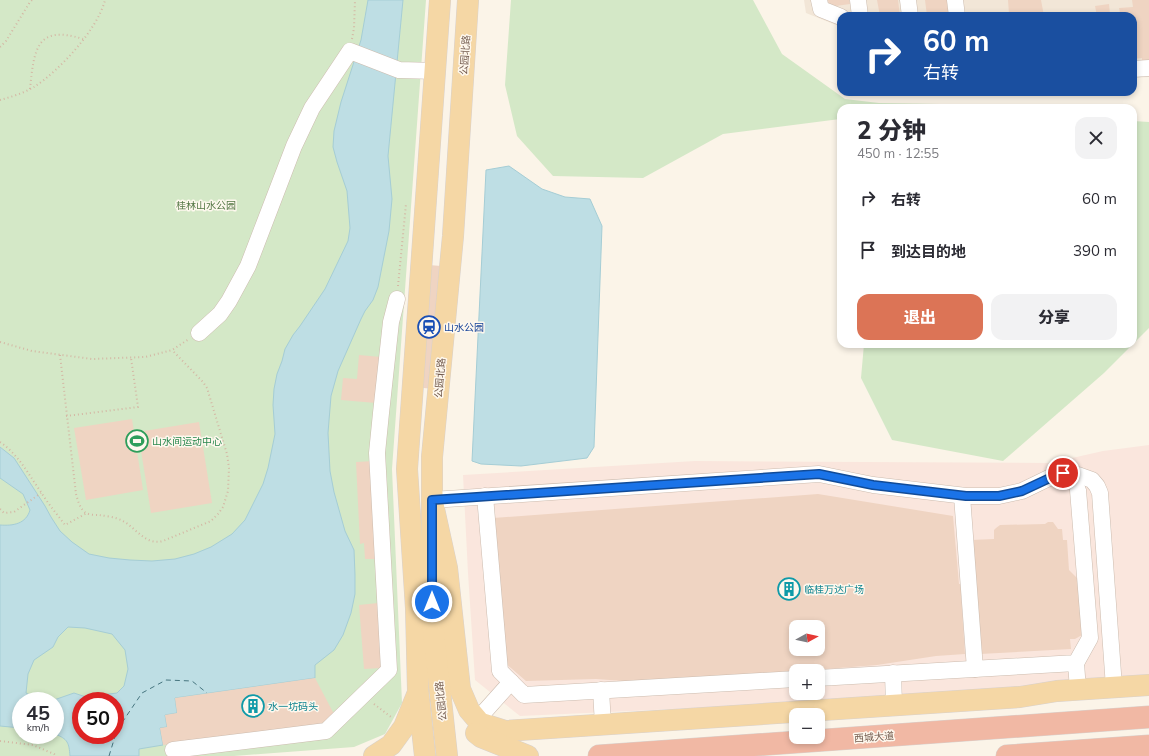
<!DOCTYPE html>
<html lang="zh">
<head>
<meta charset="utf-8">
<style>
  :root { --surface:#fff; --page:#f2f2f3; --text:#2b2b33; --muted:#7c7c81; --accent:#dc7456 }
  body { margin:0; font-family:Mulish,"Noto Sans SC",sans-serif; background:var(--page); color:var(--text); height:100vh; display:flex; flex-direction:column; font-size:15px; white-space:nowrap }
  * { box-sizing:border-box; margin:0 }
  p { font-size:13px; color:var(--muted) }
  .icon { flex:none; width:22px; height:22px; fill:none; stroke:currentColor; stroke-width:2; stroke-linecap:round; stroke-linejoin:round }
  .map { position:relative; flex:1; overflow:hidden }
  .panel { position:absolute; left:837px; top:104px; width:300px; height:244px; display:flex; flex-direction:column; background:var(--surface); border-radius:12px; box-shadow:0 2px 6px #0003 }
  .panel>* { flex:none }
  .top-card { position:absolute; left:837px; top:12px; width:300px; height:84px; border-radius:12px; box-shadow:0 2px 6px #0003; background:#1a4fa0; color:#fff; overflow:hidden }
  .needle { width:26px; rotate:82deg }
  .tools { position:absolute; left:789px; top:620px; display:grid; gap:8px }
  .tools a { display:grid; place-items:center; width:36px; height:36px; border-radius:8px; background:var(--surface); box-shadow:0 2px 6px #0003; font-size:20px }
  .speed { position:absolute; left:12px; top:692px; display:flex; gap:8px; font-size:20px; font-weight:700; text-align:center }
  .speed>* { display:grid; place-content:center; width:52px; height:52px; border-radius:50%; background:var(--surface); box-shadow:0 2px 6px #0003; line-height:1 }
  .speed small { font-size:10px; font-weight:400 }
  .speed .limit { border:6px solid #d22; background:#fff; color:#111 }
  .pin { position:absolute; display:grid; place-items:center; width:34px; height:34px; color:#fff; margin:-17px; border:2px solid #fff; border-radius:50%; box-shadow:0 1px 4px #0007 }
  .me { position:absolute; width:44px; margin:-22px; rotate:0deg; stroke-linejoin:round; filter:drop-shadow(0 0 3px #0008) }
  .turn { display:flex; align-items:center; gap:14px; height:84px; padding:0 20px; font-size:18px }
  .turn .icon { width:52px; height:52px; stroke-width:2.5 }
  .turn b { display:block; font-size:28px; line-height:34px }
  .round { display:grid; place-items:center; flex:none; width:42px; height:42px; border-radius:12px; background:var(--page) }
  .headline { display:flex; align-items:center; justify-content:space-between; height:68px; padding:0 20px }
  h1 { font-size:24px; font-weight:800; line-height:30px }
  .cta { display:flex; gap:8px; margin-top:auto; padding:8px 20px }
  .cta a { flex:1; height:46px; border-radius:12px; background:var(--accent); color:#fff; font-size:16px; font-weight:800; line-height:46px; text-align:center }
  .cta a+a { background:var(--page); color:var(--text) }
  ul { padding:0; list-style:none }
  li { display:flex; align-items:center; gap:12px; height:52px; padding:0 20px }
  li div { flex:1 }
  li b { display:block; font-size:15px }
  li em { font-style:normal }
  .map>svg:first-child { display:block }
  .residential { fill:#f2e6d7 }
  .commercial { fill:#fae6dd; fill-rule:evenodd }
  .green { fill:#d4e8c7; fill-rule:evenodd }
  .water { fill:#bedee4; stroke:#a5cdd5; fill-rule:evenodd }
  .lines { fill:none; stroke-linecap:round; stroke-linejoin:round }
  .ferry { stroke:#46757f; stroke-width:1; stroke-dasharray:5 4; stroke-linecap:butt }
  .building { fill:#efd4c2; fill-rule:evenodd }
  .minor-casing { stroke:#ccbcaf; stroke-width:17 }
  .major-casing { stroke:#d8d1cd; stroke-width:22 }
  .highway-casing { stroke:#d8d1cd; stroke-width:23 }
  .path { stroke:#d4b7a4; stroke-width:2; stroke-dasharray:1 3; stroke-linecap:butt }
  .minor { stroke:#fff; stroke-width:16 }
  .major { stroke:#f5d7a5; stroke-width:21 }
  .highway { stroke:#f1b8a4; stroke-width:22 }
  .route-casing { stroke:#114b97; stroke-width:10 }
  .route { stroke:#1a73e8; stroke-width:7 }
  .labels { text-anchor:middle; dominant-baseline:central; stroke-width:3; stroke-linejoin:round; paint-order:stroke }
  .street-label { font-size:10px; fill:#735b4e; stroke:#fef8ee }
  .park-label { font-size:10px; fill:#557846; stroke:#fef8ee }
  .transit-label { font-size:10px; fill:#164399; stroke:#fef8ee; text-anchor:start }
  .leisure-label { font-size:10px; fill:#27864d; stroke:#fef8ee; text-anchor:start }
  .culture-label { font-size:10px; fill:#0d838f; stroke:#fef8ee; text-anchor:start }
</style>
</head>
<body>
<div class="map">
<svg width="1149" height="756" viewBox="0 0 1149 756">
  <rect width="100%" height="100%" fill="#fbf4e8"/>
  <!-- residential -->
  <path class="residential" d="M804,0H1149V77L1133,78V16H841V27L806,13Z"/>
  <!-- commercial -->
  <path class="commercial" d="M1149,445V674L959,696L520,716L475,680L468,573L463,475L695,461L1050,463L1103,451ZM796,627H818V649H796ZM796,671H818V693H796Z"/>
  <!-- green -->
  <g class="green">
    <path d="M0,0H426L392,469L402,703L385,734L354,747L234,756H0ZM21,701H55V735H21ZM81,701H115V735H81Z"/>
    <path d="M511,0H753L782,54L845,99L879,103L940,104L956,108H841V120L840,119L723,134L643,178L553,176L517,136L505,85Z"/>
    <path d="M1133,121L1149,122V328L1133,344Z"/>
    <path d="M864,344H1133L1104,373L1003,461L892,440L861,378Z"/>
  </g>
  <!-- water -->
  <g class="water">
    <path d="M368,0H403L388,156L392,199L389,231L378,287L373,300L365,311L361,319L338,371L331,396L328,433L330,471L334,492L345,531L354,550L355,575V594L351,613L343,635L334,650L315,665V678L175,698L177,713L165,715L167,727L160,728L163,745L139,749V756H70C69,743 68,739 55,734V701H51L74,693L86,697L117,693L124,686L128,669L125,650L112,634L85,628L68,627L58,637L53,647L34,660L28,674L26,693L41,701H21V728L0,726V525C13,526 26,524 30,510L23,494L0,478V447L14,458L45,506L51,517L60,531L72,542L89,554L109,558L130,560L152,561L175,559L194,554L211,547L232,534L245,520L263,484L268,468L275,434L273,405L274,389L277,374L282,361L285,349L293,335L300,326L325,289L348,241L350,228L347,191L337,162L333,147L334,131L341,102L361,40ZM81,701H115V735H81Z"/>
    <path d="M509,166L542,189L565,197L590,199L602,226L594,447L587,458L521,466L481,464L472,461L486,170Z"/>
  </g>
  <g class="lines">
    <!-- ferry -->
    <path class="ferry" d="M109,756L117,730L142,693L166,680L192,681L207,693"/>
  </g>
  <!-- building -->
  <g class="building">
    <path d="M828,0H849L850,4L829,7Z"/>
    <path d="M877,0H898L900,16H880Z"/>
    <path d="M925,0H947L949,16H927Z"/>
    <path d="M1008,0H1041L1044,16H1014V13L1009,14Z"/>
    <path d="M1132,0H1149V63L1142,64V58L1133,59V16H1097L1095,6L1109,4L1110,14L1120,13L1119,8L1133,7Z"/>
    <path d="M416,264L454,267L443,390L405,386Z"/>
    <path d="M359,355L381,357L376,403L341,400L343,378L357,379Z"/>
    <path d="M132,419L143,490L86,500L74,428Z"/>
    <path d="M199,422L212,503L151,513L138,432Z"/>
    <path d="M374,461L379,559H365L364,543L360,544L356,462Z"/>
    <path d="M818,494L953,516L959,584L974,583L971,540L994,539V530L996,528L1000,525L1045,524L1048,522H1053L1058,529H1062L1063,540H1067L1069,570L1079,580L1082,635L1075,639H1070L1071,649L980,654L975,593L961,594L965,654L936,656L877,665L650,683L596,679L526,681L504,662L493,518ZM796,627H818V649H796Z"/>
    <path d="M378,603L382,668L364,669L359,605Z"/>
    <path d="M315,678L334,714L317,727L163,745L160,728L167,727L165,715L177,713L175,698Z"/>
  </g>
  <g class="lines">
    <!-- minor casing -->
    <g class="minor-casing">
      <g id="minor">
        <path d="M819,0L821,9L841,17"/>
        <path d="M858,0L860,16"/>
        <path d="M908,0L910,16"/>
        <path d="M955,0L957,16"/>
        <path d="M1133,69L1149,68"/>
        <path d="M199,333L220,314L229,301L248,266L294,146L312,108L350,51L399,70L436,71"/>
        <path d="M485,496L500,671L524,695L796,679"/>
        <path d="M962,496L975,669"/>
        <path d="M432,500L819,474L873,485L966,496H999L1022,491L1055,475L1061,473L1067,474L1078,475L1092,480L1097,486L1100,493L1114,687"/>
        <path d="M1076,663L1078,690"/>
        <path d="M893,673L894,705"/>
        <path d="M818,678L1076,663L1090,638L1078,490"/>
        <path d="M601,690L603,725"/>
        <path d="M477,720L511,682"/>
        <path d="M173,750L326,731L389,670L377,453L381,413L391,322L397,299"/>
      </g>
    </g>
    <!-- major casing -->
    <g class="major-casing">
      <g id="major">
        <path d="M432,500L447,568L460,689L469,710L480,723L505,731L1020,697L1057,691L1149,685"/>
        <path d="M476,733L481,737L528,756"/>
        <path d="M374,756L391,745L404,727L417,695"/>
        <path d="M425,756L418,691L416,608L407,469L440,0"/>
        <path d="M447,756L432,617V457L453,236L468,0"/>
      </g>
    </g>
    <!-- highway casing -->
    <g class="highway-casing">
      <g id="highway">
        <path d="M599,756L1149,717"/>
        <path d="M1007,756L1149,746"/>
      </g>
    </g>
    <!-- path -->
    <g class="path">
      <path d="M352,39L354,28L355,0"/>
      <path d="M0,47L6,41L30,2L32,0"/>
      <path d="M30,89C34,50 36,24 83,39"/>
      <path d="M0,100C11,97 24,93 34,87C59,71 98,29 105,0"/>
      <path d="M398,286L406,204"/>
      <path d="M0,342L32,351L92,359L145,357L172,350L189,339"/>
      <path d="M60,355L76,494C78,501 80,509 86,513C90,515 95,515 99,515C106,516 116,517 123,521C136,528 146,546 163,541L211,521L218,514L223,507L228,491L229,468L227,454L207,388L203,382L172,350"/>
      <path d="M66,416L138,407L131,358"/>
      <path d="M0,442C19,455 28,474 41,492C48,504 57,514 65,525L87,513"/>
      <path d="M0,509L4,513L14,512L41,493"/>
      <path d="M374,704L391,717"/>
      <path d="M0,741L33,745L54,754L56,756"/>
    </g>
    <!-- minor -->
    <use href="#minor" class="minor"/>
    <!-- major -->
    <use href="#major" class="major"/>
    <!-- highway -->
    <use href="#highway" class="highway"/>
  </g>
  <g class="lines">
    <!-- route casing -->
    <g class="route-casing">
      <path id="route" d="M432,602V500L819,474L873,485L966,496H999L1022,491L1052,477L1063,473"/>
    </g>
    <!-- route -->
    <use href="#route" class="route"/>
  </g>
  <!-- icons -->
  <defs>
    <g id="station-ring" transform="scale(1.15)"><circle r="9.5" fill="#fef8ee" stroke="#1a4fb4" stroke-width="1.5"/><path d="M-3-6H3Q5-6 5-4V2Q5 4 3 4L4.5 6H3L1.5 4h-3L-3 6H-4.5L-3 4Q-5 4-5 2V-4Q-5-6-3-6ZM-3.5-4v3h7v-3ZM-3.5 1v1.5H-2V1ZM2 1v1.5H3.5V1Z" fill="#1a4fb4"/></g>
    <g id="stadium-ring" transform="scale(1.15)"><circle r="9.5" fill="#fef8ee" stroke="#2e9e5b" stroke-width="1.5"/><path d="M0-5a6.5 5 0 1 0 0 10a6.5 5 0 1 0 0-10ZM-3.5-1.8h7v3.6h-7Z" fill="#2e9e5b"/></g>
    <g id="building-ring" transform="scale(1.15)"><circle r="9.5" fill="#fef8ee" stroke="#0f9aa8" stroke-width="1.5"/><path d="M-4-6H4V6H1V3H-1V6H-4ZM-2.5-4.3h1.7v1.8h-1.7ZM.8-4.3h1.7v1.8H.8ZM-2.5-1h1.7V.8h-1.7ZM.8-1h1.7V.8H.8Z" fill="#0f9aa8"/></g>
  </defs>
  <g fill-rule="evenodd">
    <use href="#station-ring" x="429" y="327"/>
    <use href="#stadium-ring" x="137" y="441"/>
    <use href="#building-ring" x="789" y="589"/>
    <use href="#building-ring" x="253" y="706"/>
  </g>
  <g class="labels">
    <!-- street labels -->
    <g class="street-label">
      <text transform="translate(465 55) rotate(-86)">公园北路</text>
      <text transform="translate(440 378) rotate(-85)">公园北路</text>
      <text transform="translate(441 701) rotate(-96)">公园北路</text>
      <text transform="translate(874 737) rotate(-4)">西城大道</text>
    </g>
    <!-- park labels -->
    <g class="park-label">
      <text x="206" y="205">桂林山水公园</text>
    </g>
    <!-- transit labels -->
    <g class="transit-label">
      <text x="444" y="327">山水公园</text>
    </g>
    <!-- leisure labels -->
    <g class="leisure-label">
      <text x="152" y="441">山水间运动中心</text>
    </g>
    <!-- culture labels -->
    <g class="culture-label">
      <text x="804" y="589">临桂万达广场</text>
      <text x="268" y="706">水一坊码头</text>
    </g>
  </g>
</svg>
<div class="tools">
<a><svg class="needle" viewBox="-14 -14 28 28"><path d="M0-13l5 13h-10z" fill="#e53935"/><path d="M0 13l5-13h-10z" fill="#7c7c81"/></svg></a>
<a>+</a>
<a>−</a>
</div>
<div class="speed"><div>45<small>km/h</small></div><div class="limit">50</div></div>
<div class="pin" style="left:1063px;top:473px;background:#d93025"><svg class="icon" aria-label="arrive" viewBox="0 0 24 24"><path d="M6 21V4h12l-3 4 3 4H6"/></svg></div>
<svg class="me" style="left:432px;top:602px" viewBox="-20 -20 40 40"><circle r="17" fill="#1a73e8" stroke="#fff" stroke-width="3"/><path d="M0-11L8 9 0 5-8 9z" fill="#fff"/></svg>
<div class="top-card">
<div class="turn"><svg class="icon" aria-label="right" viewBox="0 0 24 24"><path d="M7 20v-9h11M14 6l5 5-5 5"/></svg><div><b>60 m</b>右转</div></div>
</div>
<section class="panel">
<div class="headline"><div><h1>2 分钟</h1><p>450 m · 12:55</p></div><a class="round"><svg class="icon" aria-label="close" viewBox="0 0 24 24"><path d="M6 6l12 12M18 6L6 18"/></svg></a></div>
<ul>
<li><svg class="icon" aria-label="right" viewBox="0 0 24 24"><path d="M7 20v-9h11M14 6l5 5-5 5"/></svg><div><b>右转</b></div><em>60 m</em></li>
<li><svg class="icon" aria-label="arrive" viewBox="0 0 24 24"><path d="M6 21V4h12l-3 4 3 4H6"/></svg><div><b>到达目的地</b></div><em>390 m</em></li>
</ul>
<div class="cta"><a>退出</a><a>分享</a></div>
</section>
</div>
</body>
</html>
